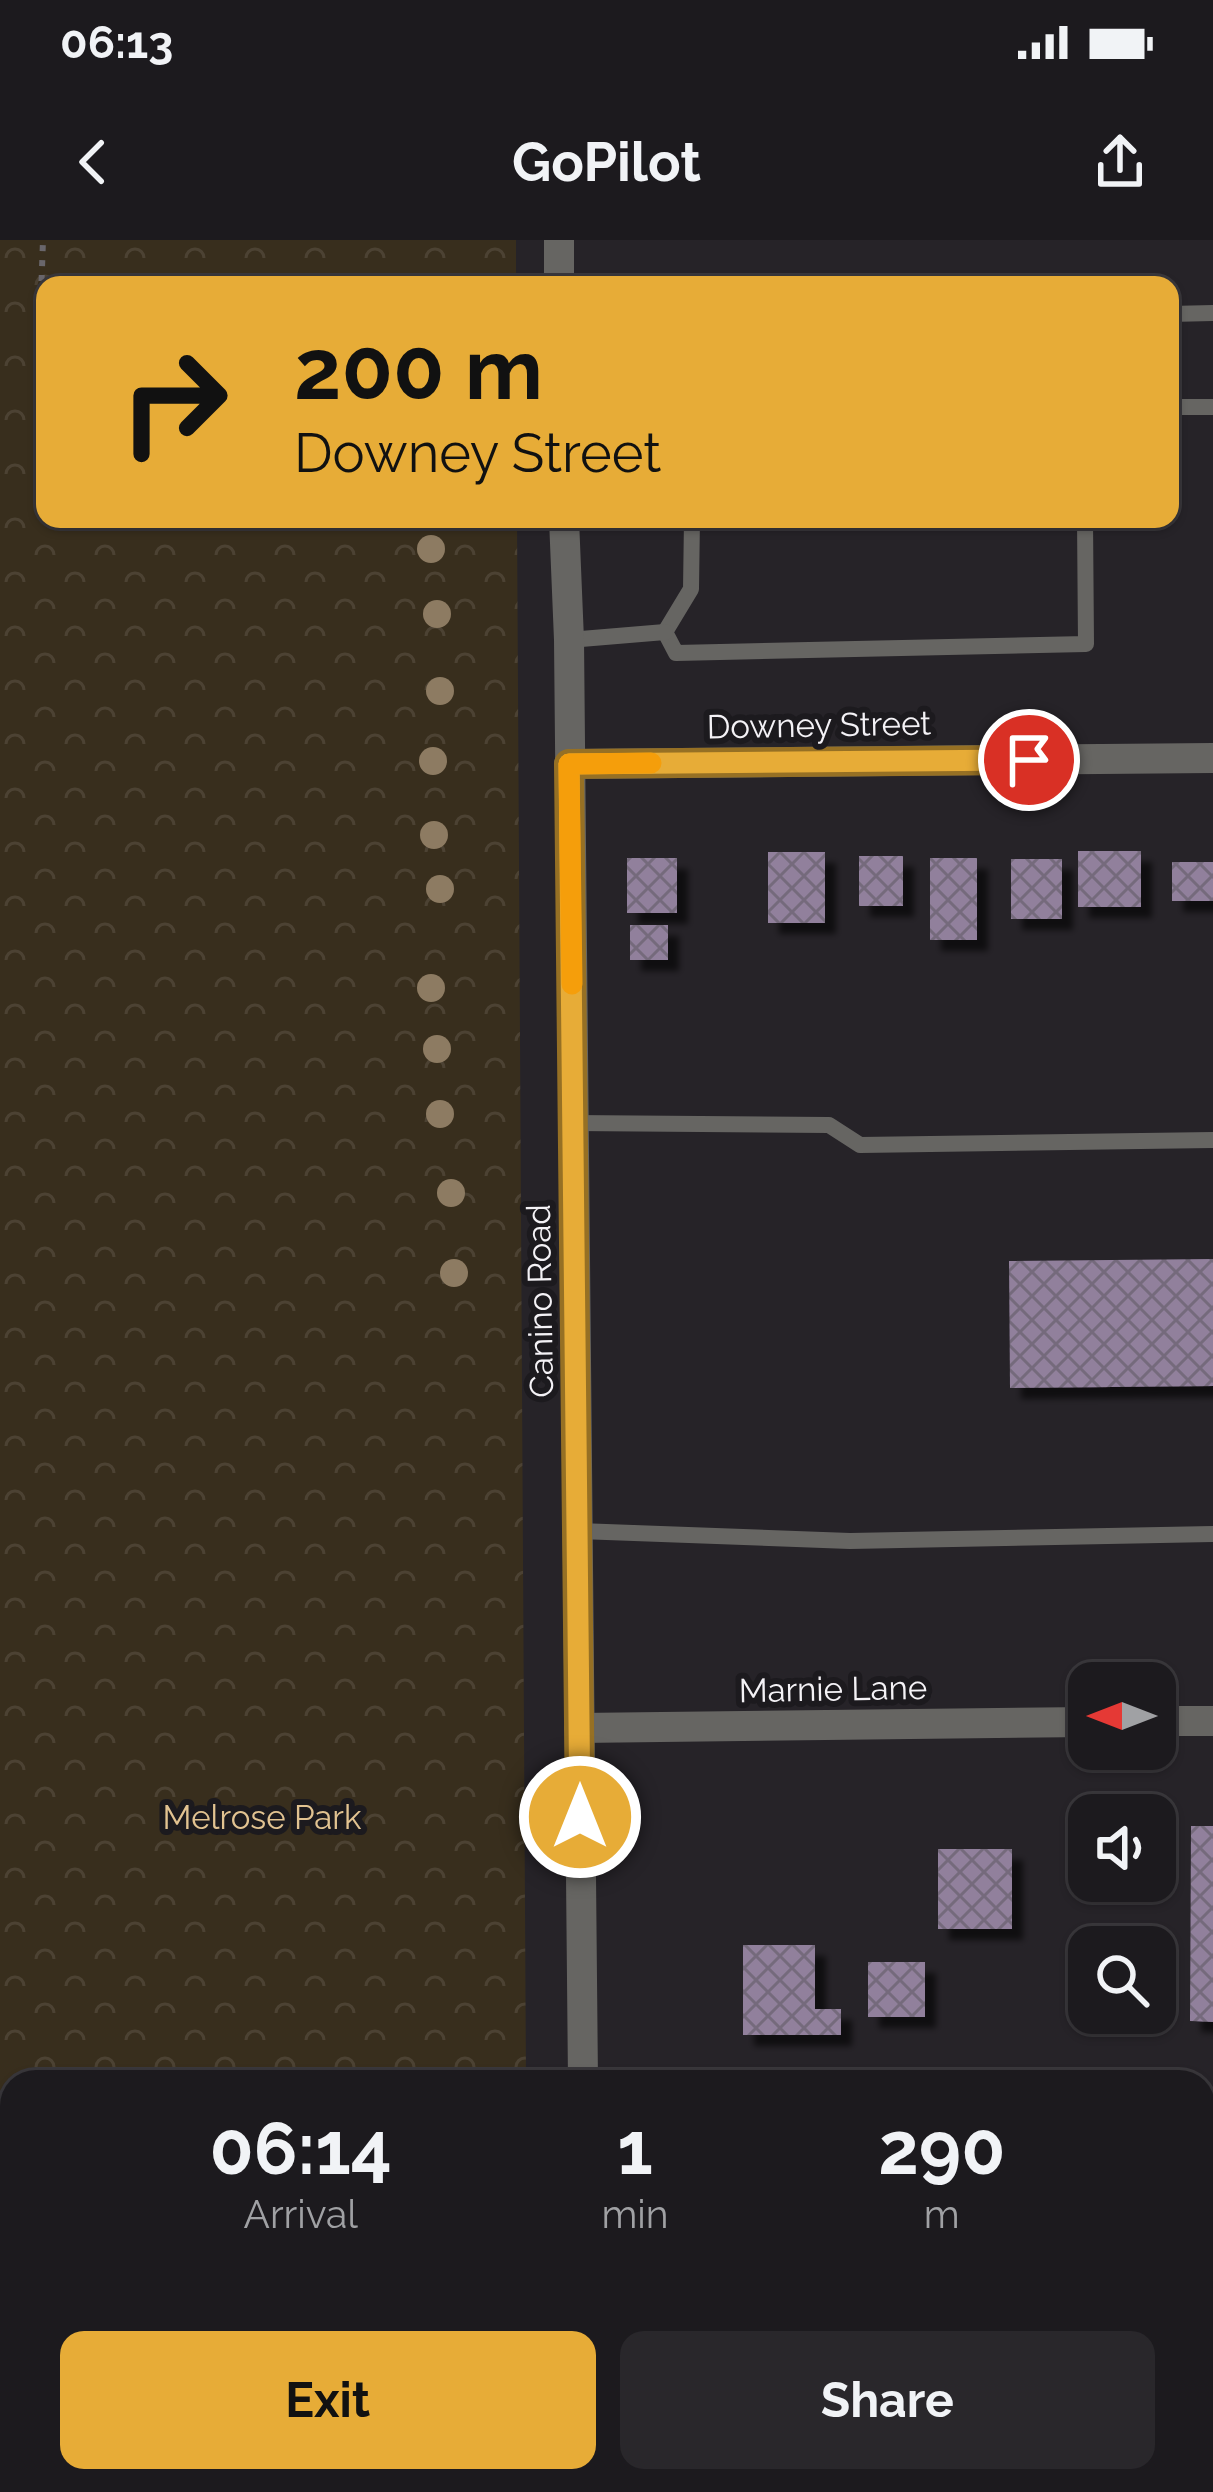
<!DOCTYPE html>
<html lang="en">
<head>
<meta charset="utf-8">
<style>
  :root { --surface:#1c1a1e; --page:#29272b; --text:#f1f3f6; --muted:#a0a1a4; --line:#3a383c; --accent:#e7ac37 }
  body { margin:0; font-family:Raleway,sans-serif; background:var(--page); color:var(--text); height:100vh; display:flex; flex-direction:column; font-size:45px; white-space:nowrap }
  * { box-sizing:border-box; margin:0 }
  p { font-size:39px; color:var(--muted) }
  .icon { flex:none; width:66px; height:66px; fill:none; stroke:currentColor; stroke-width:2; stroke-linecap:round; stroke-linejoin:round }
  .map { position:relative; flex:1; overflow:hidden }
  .drawer { position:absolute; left:0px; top:1830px; width:1215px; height:423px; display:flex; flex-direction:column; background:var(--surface); border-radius:36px 36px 0 0; box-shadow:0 3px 9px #0004,0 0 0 3px var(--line) }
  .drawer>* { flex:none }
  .guide { position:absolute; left:36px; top:36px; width:1143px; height:252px; border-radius:24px; box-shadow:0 3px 9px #0004,0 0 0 3px var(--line); background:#e7ac37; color:#111; overflow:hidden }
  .needle { width:78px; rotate:270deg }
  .tools { position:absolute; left:1068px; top:1422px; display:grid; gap:24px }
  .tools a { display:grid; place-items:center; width:108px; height:108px; border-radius:24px; background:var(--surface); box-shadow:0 3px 9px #0004,0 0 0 3px var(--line); font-size:60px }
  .pin { position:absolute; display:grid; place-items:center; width:102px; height:102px; color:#fff; margin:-51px; border:6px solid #fff; border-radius:50%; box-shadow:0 3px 12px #0007 }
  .me { position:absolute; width:132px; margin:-66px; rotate:0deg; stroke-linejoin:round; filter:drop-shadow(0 0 9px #0008) }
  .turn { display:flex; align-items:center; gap:42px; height:252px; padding:0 60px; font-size:54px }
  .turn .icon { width:156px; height:156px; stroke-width:2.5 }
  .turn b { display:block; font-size:84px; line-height:102px }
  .eta { display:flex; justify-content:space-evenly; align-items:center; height:204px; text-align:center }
  .eta b { font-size:72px; font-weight:700; line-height:84px }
  .button { display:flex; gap:24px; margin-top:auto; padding:24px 60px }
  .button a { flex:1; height:138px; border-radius:24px; background:var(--accent); color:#111; font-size:48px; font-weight:700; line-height:138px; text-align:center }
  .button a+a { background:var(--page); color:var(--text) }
  .status { display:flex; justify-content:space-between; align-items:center; height:84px; padding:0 60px; background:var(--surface); direction:ltr }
  .status svg { height:33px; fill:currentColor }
  header { display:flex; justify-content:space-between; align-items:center; height:156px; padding:0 60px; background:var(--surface); font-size:54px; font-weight:700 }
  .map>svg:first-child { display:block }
  .park { fill:url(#park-crowns) }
  .building { fill:url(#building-cross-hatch); filter:url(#shadow) }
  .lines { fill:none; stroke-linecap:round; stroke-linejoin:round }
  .path { stroke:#69666b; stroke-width:6; stroke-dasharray:6 9; stroke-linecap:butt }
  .service { stroke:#666562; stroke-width:16 }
  .minor { stroke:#666562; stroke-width:30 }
  .tertiary { stroke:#666562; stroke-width:30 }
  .tree { fill:#8d7b62 }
  .route-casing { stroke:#967024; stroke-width:30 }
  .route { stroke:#e7ac37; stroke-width:21 }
  .slow { stroke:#f59e0b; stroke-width:21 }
  .labels { text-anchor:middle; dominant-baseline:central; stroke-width:12; stroke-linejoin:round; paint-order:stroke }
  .street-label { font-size:33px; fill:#f4f2f6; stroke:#1c1a1e }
  .park-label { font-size:33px; fill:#e2c391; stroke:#1c1a1e }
</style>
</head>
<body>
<div class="status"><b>06:13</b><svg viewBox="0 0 49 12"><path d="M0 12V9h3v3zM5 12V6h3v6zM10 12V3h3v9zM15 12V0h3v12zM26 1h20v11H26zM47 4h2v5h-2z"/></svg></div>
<header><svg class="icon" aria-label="back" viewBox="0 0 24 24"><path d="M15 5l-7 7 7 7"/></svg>GoPilot<svg class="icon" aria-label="share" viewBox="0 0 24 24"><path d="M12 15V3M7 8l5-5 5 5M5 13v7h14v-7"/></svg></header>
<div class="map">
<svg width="1213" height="2252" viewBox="0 0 1213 2252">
  <defs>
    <pattern id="park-crowns" width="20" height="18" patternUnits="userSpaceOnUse" patternTransform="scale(3)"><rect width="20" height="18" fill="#382e1d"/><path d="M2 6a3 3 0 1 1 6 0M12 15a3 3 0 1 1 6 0" fill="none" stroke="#4c4233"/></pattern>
    <pattern id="building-cross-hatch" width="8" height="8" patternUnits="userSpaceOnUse" patternTransform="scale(3)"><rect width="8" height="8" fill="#91809c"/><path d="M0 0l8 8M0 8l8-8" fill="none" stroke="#746a7b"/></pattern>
    <filter id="shadow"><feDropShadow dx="11" dy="11" stdDeviation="3" flood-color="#0009"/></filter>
  </defs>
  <rect width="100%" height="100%" fill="#262328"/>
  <!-- park -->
  <path class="park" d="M0,0H516V45H45V279H517L526,1842H12V2241H529V2252H0Z"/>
  <!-- building -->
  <g class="building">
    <rect x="1078" y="611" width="63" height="56"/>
    <rect x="768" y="612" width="57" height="71"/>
    <rect x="859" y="616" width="44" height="50"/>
    <rect x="627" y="618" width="50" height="55"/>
    <rect x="930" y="618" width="47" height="82"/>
    <rect x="1011" y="619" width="51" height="60"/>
    <rect x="1172" y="622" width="41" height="39"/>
    <rect x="630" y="685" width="38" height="35"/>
    <path d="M1213,1019V1146L1010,1148L1009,1021Z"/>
    <path d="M1191,1586H1213V1782L1190,1781Z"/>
    <rect x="938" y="1609" width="74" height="80"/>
    <path d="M743,1705H815V1769H841V1795H743Z"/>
    <rect x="868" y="1722" width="57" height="55"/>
    <path d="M1203,2226H1213V2252H1183V2241H1203Z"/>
    <rect x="659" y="2241" width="74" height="11"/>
    <rect x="755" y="2241" width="67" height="11"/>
    <rect x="864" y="2241" width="70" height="11"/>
    <rect x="989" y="2241" width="44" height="11"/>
    <rect x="1082" y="2241" width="75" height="11"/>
  </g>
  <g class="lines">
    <!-- path -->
    <path class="path" d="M41,56L43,0"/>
    <!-- service -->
    <g class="service">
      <path d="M1170,74L1213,73"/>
      <path d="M1170,167H1213"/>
      <path d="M692,279L691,349L665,392L676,413L1086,404L1085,279"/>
      <path d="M569,400L665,392"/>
      <path d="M573,883L829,885L860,905L1213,900"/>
      <path d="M579,1291L850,1301L1213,1294"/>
      <path d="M440,2252L523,2248L533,2241"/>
    </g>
    <!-- minor -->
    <g class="minor">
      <path d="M569,524L1213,518"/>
      <path d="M1155,1481H1213"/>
      <path d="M579,1488L1089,1482"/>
      <path d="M1203,2113H1213"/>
    </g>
    <!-- tertiary -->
    <g class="tertiary">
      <path d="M559,0V45"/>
      <path d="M564,279L569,400L583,1842"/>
      <path d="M587,2241V2252"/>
    </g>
  </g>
  <!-- trees -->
  <g class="tree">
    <circle cx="431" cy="309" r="14"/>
    <circle cx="437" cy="374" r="14"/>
    <circle cx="440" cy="451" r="14"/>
    <circle cx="433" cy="521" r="14"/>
    <circle cx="434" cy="595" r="14"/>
    <circle cx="440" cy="649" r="14"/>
    <circle cx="431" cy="748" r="14"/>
    <circle cx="437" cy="809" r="14"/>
    <circle cx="440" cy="874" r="14"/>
    <circle cx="451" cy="953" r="14"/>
    <circle cx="454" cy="1033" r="14"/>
  </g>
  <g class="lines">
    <!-- route casing -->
    <g class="route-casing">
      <path id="route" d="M580,1577L569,524L1029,520"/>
    </g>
    <!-- route -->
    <use href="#route" class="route"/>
    <!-- slow -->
    <path class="slow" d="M572,744L569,524L651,523"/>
  </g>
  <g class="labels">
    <!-- street labels -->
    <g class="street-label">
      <text transform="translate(819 485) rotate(-1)">Downey Street</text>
      <text transform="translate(540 1061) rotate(-91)">Canino Road</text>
      <text transform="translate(833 1449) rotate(-1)">Marnie Lane</text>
    </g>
    <!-- park labels -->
    <g class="park-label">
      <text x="262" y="1577">Melrose Park</text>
    </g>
  </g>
</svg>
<div class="tools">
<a><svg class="needle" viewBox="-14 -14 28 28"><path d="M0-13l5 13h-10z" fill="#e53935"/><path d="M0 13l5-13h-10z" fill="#a0a1a4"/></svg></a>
<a><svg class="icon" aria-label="sound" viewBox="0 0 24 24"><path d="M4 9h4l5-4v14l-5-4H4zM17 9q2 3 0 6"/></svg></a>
<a><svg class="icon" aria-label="search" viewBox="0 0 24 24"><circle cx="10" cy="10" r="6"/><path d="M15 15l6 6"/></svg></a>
</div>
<div class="pin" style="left:1029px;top:520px;background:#d93025"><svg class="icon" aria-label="arrive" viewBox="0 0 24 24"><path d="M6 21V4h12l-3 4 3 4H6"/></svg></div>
<svg class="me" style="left:580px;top:1577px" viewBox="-20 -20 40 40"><circle r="17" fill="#e7ac37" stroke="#fff" stroke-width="3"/><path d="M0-11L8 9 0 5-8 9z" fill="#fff"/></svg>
<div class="guide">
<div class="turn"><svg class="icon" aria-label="right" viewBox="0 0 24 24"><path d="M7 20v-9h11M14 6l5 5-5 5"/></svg><div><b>200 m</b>Downey Street</div></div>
</div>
<section class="drawer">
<div class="eta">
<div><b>06:14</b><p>Arrival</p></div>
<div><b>1</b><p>min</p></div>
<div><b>290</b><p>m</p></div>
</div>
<div class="button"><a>Exit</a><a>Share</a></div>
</section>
</div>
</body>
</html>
